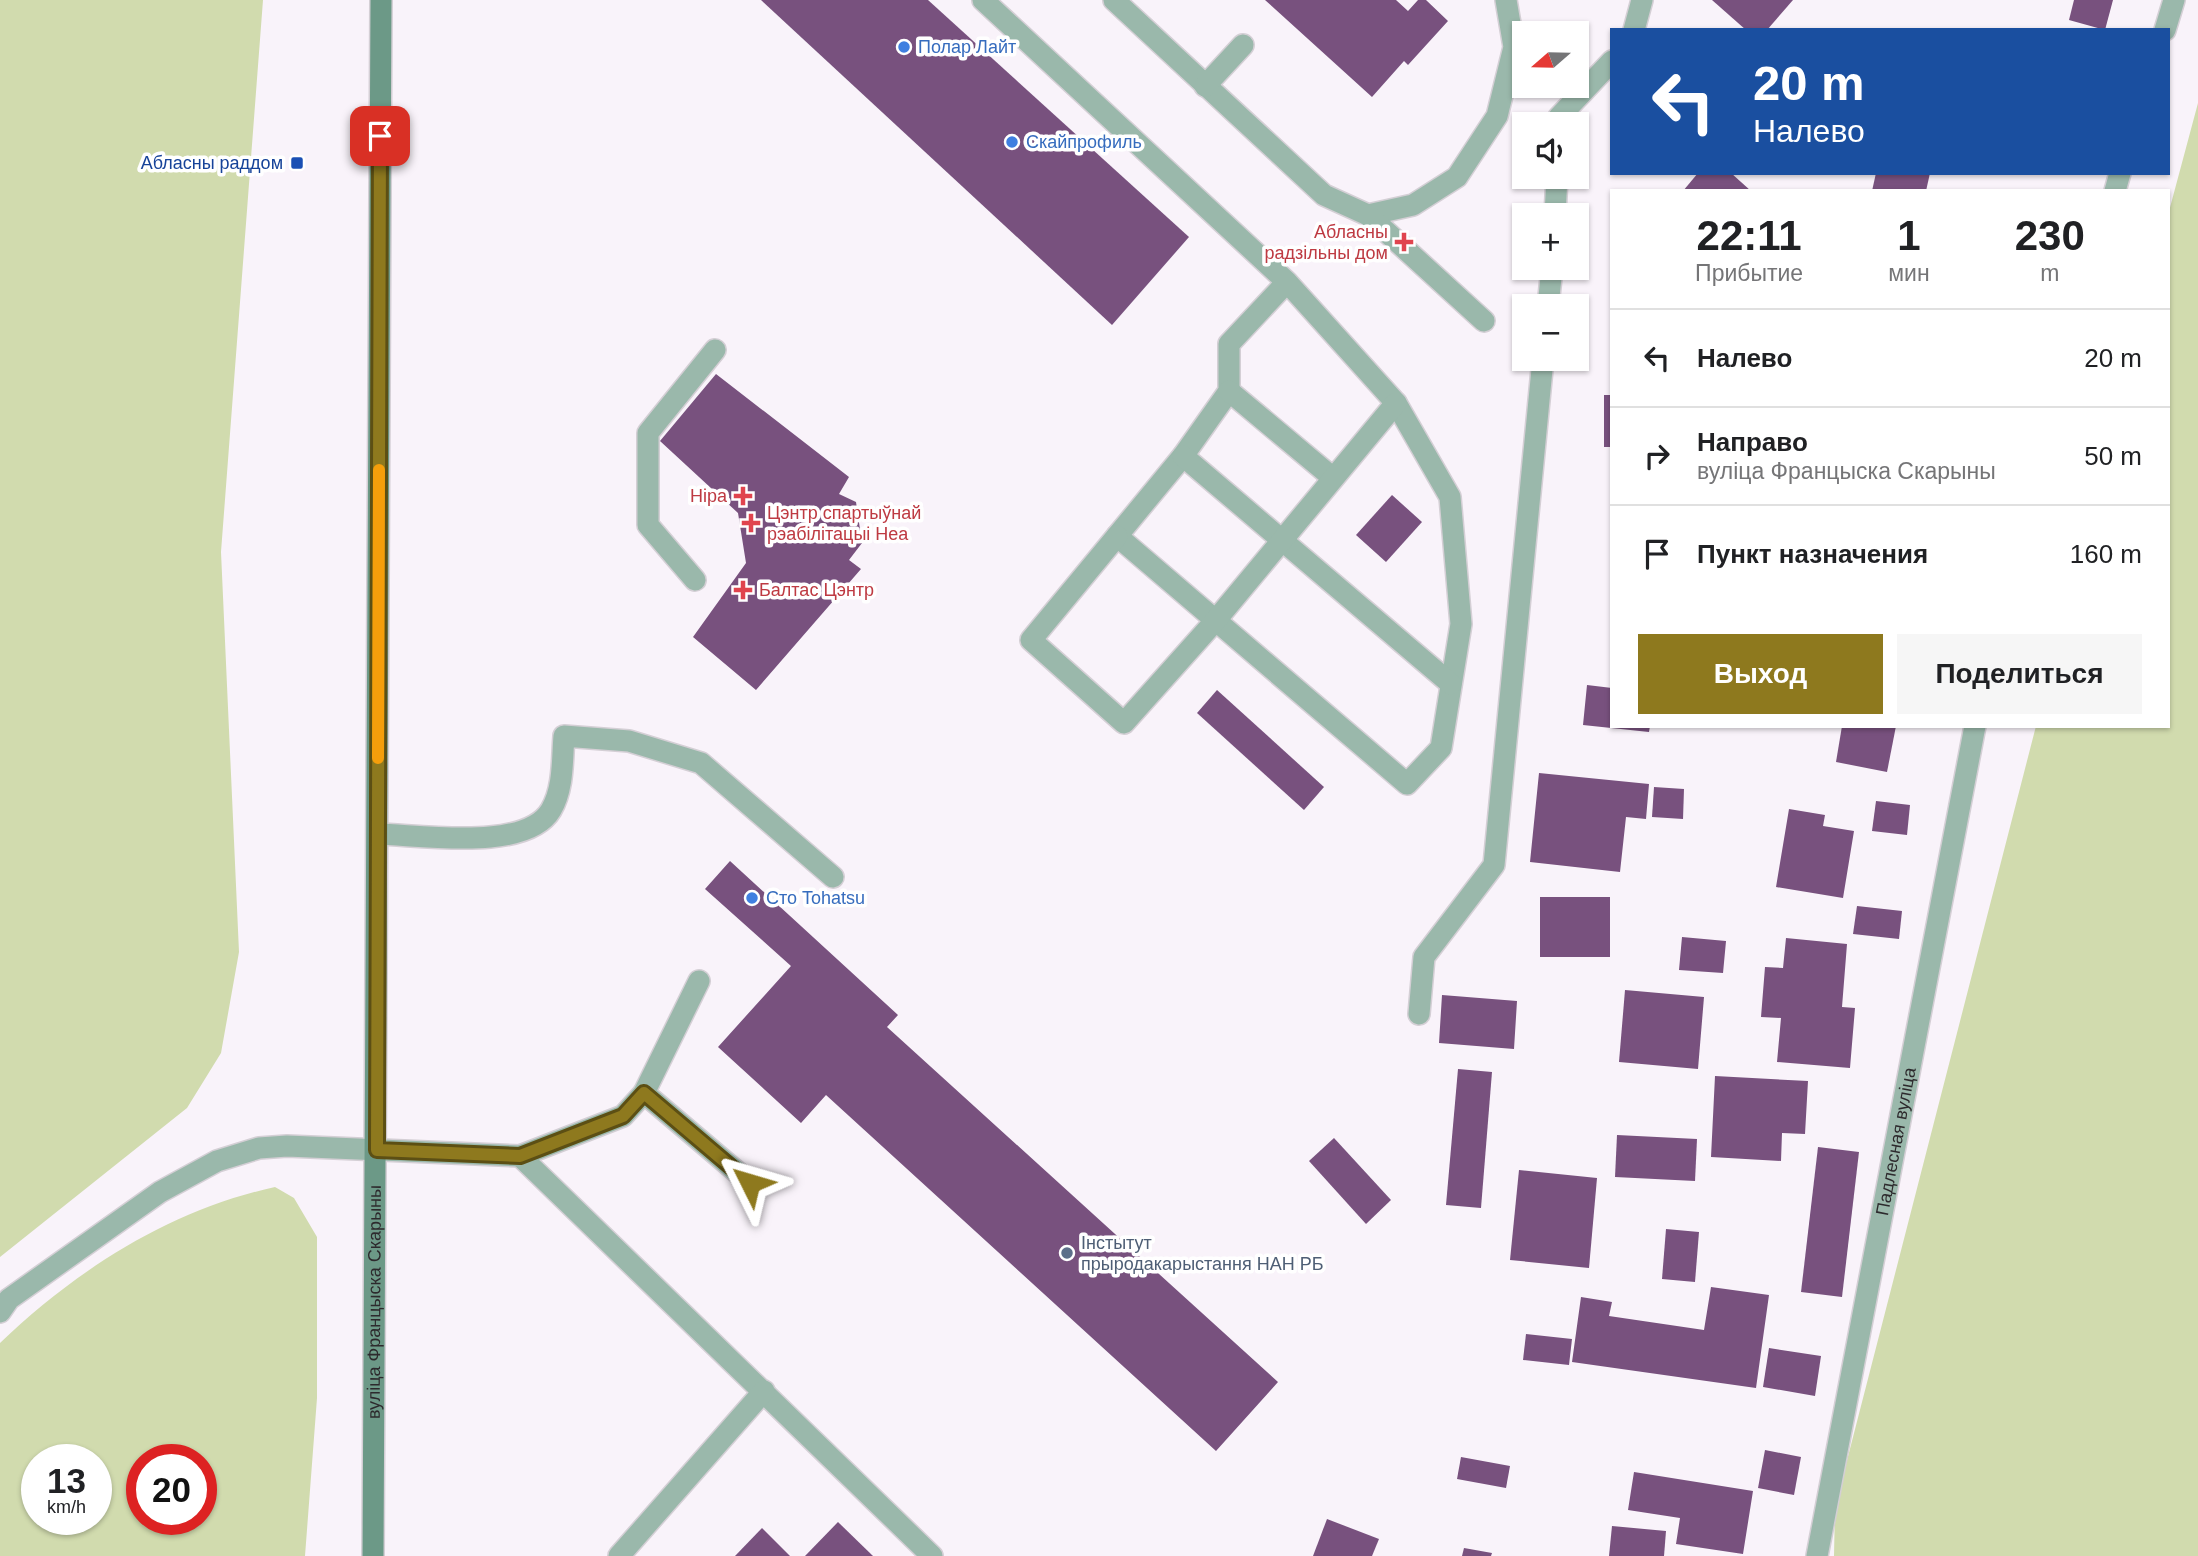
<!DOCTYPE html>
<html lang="ru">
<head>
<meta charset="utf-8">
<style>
  :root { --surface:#fff; --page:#f6f6f6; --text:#202124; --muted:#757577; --line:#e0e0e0; --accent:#8e791e }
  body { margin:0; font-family:Arial,sans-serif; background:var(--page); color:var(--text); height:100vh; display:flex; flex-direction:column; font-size:26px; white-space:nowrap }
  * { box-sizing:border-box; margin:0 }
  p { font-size:23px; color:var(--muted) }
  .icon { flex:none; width:38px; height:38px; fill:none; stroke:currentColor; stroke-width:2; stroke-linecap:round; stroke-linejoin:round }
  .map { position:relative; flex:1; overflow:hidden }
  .side { position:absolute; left:1610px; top:189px; width:560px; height:539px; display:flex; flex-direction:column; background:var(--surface); border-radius:0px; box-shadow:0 2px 5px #0004 }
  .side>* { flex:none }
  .banner { position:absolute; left:1610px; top:28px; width:560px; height:147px; border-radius:0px; box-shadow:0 2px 5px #0004; background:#1a4fa0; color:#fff; overflow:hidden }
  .needle { width:46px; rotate:250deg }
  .buttons { position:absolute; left:1512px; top:21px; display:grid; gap:14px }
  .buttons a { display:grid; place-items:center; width:77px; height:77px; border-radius:0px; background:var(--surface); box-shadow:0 2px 5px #0004; font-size:35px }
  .speed { position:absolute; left:21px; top:1444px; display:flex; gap:14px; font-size:35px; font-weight:700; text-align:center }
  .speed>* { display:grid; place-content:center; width:91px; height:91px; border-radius:50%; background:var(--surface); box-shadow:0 2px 5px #0004; line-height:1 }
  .speed small { font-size:18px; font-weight:400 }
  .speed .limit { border:10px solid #d22; background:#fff; color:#111 }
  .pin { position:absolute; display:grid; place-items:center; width:60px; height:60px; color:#fff; margin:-30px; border-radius:14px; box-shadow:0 4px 10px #0006 }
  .me { position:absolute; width:77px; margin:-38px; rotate:310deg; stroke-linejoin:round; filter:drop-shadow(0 0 5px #0008) }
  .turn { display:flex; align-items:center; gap:24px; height:147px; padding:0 28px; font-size:32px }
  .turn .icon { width:91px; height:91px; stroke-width:2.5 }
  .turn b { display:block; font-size:49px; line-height:60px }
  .eta { display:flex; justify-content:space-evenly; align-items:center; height:119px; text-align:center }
  .eta b { font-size:42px; font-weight:800; line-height:49px }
  .button { display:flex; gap:14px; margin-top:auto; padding:14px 28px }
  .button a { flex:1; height:80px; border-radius:0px; background:var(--accent); color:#fff; font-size:28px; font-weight:800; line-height:80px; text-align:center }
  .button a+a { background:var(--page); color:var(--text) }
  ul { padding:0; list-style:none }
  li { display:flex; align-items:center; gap:21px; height:98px; padding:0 28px; border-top:2px solid var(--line) }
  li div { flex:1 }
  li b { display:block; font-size:26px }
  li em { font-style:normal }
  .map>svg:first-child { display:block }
  .green { fill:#d1dbae; fill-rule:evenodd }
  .building { fill:#78517e }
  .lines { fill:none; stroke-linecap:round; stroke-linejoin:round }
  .lane-casing { stroke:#d4cfd5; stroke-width:24 }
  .street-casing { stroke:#d4cfd5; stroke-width:24 }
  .secondary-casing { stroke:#d4cfd5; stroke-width:24 }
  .lane { stroke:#9ab8ab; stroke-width:21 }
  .street { stroke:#9ab8ab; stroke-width:21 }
  .secondary { stroke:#6c9987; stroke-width:21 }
  .route-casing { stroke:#5c4f14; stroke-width:18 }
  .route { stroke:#8e791e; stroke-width:12 }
  .slow { stroke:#f59e0b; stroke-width:12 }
  .shop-dot { fill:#3f7fe0; stroke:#fff; stroke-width:2.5 }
  .transit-dot { fill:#1a4fb4; stroke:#fff; stroke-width:2.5 }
  .health-dot { fill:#e0444e; stroke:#fff; stroke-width:2.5 }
  .service-dot { fill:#5c6f8a; stroke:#fff; stroke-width:2.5 }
  .labels { text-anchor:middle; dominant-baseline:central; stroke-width:7; stroke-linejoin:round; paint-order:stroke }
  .shop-label { font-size:18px; fill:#366cbe; stroke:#fff; text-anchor:start }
  .transit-label { font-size:18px; fill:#164399; stroke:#fff; text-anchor:end }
  .health-label { font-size:18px; fill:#be3a42; stroke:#fff; text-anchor:end }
  .street-label { font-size:18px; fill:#2d2a2d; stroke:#fff }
  .service-label { font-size:18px; fill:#4e5e75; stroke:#fff; text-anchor:start }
</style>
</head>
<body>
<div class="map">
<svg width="2198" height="1556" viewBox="0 0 2198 1556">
  <rect width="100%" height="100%" fill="#f9f3fa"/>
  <!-- green -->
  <g class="green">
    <path d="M0,0H263L221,552L239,952L221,1053L187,1108L0,1257Z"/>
    <path d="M2198,103V1556H1834L1835,1507L2036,726H2168V215Z"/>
    <path d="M275,1187L294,1198L317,1237V1398L305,1556H0V1343C76,1270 170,1210 275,1187ZM37,1460H96V1519H37ZM142,1460H201V1519H142Z"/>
  </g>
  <!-- building -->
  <g class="building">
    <path d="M761,0H928L1189,237L1112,325Z"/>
    <path d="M1265,0H1396L1408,11L1418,0H1426L1448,21L1408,65L1404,61L1372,97Z"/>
    <path d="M1712,0H1793L1767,30H1746Z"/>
    <path d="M2074,0H2113L2105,30L2069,20Z"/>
    <path d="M1698,173H1731L1751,191H1683Z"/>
    <path d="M1876,173H1930L1926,191H1872Z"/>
    <path d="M716,374L849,477L839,494L856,502L862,543L849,560L861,569L756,690L693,637L746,563L738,513L660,441Z"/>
    <rect x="1604" y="395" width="8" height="52"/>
    <path d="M1392,495L1422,522L1386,562L1356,535Z"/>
    <path d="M1587,685L1612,688V726H1650L1649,732L1583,725Z"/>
    <path d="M1217,690L1324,787L1304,810L1197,713Z"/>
    <path d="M1842,726H1896L1887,772L1836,762Z"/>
    <path d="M1539,773L1649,784L1646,819L1626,817L1620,872L1530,862Z"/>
    <path d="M1654,787L1684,789L1683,819L1652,817Z"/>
    <path d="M1876,801L1910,805L1907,835L1872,831Z"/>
    <path d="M1789,809L1825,815L1823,826L1854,831L1843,898L1776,887Z"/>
    <path d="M730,861L898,1015L887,1027L1278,1382L1216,1451L826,1095L801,1123L718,1047L791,966L705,889Z"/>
    <rect x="1540" y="897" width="70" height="60"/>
    <path d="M1857,906L1902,911L1899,939L1853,934Z"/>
    <path d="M1682,937L1726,941L1723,973L1679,970Z"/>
    <path d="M1786,938L1847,944L1842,1007L1855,1008L1850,1068L1777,1062L1781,1018L1761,1017L1765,967L1783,968Z"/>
    <path d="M1625,990L1704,997L1698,1069L1619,1062Z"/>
    <path d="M1442,995L1517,1001L1514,1049L1439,1043Z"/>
    <path d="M1458,1069L1492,1072L1481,1208L1446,1205Z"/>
    <path d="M1715,1076L1808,1081L1805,1134L1782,1133L1781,1161L1711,1157Z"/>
    <path d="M1617,1135L1697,1139L1695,1181L1615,1177Z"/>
    <path d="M1334,1138L1391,1200L1366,1224L1309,1161Z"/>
    <path d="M1818,1147L1859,1152L1842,1297L1801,1292Z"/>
    <path d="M1519,1170L1597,1178L1589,1268L1510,1260Z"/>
    <path d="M1666,1229L1699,1232L1695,1282L1662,1279Z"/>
    <path d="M1711,1287L1769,1295L1756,1388L1572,1362L1581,1297L1612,1302L1609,1316L1704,1330Z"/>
    <path d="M1526,1334L1572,1339L1569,1365L1523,1360Z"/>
    <path d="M1769,1348L1821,1356L1815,1396L1763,1387Z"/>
    <path d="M1765,1450L1801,1457L1794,1495L1758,1488Z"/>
    <path d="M1461,1457L1510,1466L1506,1488L1457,1479Z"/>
    <path d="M1634,1472L1753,1491L1743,1554L1676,1544L1680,1518L1628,1510Z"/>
    <path d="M1327,1519L1379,1539L1372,1556H1313Z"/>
    <path d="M838,1522L873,1556H805Z"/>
    <path d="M1612,1526L1666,1531L1664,1556H1609Z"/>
    <path d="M762,1528L790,1556H735Z"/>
    <path d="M1464,1548L1492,1553L1491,1556H1462Z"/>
  </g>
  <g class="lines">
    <!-- lane casing -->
    <g class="lane-casing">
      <g id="lane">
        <path d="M983,0L1287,282L1396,403L1450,497L1461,624L1441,748L1407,784L1117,536L1183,456L1229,391V344L1287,282"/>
        <path d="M1114,0L1324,195L1368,215L1413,205L1457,177L1497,116L1514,47L1506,0"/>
        <path d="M1205,86L1243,45"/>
        <path d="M1368,215L1484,321"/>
        <path d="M1548,306L1552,268"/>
        <path d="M1229,391L1333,478"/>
        <path d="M1183,456L1451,684"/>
        <path d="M1117,536L1031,640L1124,723L1216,620L1396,403"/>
        <path d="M695,580L648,525V433L715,350"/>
        <path d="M378,834C422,835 526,852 551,810C564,788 562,759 564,736L629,741L701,763L833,877"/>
        <path d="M1419,1014L1424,957L1494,865L1543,359"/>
        <path d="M644,1093L699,981"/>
        <path d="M520,1156L932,1556"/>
        <path d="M0,1312L9,1299L160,1192L217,1161L259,1148L287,1146L520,1156L623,1116L644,1093L750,1183"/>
        <path d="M619,1556L764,1391"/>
      </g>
    </g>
    <!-- street casing -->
    <g class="street-casing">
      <g id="street">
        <path d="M1634,30L1642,0"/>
        <path d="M2165,30L2174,0"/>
        <path d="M1559,124V117L1612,61"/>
        <path d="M2115,191L2120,173"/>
        <path d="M1555,215L1557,177"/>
        <path id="s1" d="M1817,1556L1975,726"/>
      </g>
    </g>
    <!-- secondary casing -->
    <g class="secondary-casing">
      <g id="secondary">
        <path id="s2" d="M373,1556L381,0"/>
      </g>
    </g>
    <!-- lane -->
    <use href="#lane" class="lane"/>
    <!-- street -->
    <use href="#street" class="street"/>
    <!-- secondary -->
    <use href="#secondary" class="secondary"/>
  </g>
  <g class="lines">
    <!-- route casing -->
    <g class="route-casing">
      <path id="route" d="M380,136L377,1150L520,1156L623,1116L644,1093L750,1183"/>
    </g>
    <!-- route -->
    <use href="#route" class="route"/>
    <!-- slow -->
    <path class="slow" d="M378,758L379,470"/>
  </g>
  <!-- markers -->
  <g class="shop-dot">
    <circle cx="904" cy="47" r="7"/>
    <circle cx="1012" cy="142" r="7"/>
    <circle cx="752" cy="898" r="7"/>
  </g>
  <rect class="transit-dot" x="290" y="156" width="14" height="14" rx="3.5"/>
  <g class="health-dot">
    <path d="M1400.5 231.5h7v7h7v7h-7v7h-7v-7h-7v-7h7z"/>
    <path d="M739.5 485.5h7v7h7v7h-7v7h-7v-7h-7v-7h7z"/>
    <path d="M747.5 512.5h7v7h7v7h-7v7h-7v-7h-7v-7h7z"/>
    <path d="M739.5 579.5h7v7h7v7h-7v7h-7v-7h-7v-7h7z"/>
  </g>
  <circle class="service-dot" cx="1067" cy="1253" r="7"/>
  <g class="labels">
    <!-- shop labels -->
    <g class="shop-label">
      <text x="918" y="47">Полар Лайт</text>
      <text x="1026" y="142">Скайпрофиль</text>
      <text x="766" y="898">Сто Tohatsu</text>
    </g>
    <!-- transit labels -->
    <g class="transit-label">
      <text x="283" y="163">Абласны раддом</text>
    </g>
    <!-- health labels -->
    <g class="health-label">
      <text x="1388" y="232">Абласны<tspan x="1388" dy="21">радзільны дом</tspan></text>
      <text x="727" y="496">Ніра</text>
      <text x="767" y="513" text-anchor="start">Цэнтр спартыўнай<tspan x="767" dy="21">рэабілітацыі Неа</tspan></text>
      <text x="759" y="590" text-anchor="start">Балтас Цэнтр</text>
    </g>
    <!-- street labels -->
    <g class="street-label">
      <text stroke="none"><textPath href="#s1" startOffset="422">Падлесная вуліца</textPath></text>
      <text stroke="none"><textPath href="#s2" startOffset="254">вуліца Францыска Скарыны</textPath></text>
    </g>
    <!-- service labels -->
    <g class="service-label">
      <text x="1081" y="1243">Інстытут<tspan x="1081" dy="21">прыродакарыстання НАН РБ</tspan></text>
    </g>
  </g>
</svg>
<div class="buttons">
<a><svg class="needle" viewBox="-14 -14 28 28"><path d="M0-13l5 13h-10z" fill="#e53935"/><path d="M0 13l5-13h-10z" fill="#757577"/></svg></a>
<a><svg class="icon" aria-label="sound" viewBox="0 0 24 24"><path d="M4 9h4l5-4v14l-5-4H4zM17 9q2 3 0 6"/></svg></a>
<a>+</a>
<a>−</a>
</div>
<div class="speed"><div>13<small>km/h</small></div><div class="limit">20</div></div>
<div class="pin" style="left:380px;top:136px;background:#d93025"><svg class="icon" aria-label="arrive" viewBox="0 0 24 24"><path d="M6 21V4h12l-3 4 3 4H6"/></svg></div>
<svg class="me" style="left:750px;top:1183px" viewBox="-20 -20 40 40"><path d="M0-17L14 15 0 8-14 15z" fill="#8e791e" stroke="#fff" stroke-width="4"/></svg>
<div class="banner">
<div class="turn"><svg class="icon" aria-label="left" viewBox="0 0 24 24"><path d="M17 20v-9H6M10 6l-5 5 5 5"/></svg><div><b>20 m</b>Налево</div></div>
</div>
<section class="side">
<div class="eta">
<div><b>22:11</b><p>Прибытие</p></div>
<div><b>1</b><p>мин</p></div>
<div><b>230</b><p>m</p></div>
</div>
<ul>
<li><svg class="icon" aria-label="left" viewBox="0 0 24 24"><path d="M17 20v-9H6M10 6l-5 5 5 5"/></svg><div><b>Налево</b></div><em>20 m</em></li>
<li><svg class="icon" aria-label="right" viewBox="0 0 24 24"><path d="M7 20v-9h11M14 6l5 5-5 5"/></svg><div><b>Направо</b><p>вуліца Францыска Скарыны</p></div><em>50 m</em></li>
<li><svg class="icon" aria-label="arrive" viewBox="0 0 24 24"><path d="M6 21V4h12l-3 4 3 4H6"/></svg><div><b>Пункт назначения</b></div><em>160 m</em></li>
</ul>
<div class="button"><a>Выход</a><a>Поделиться</a></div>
</section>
</div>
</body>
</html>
